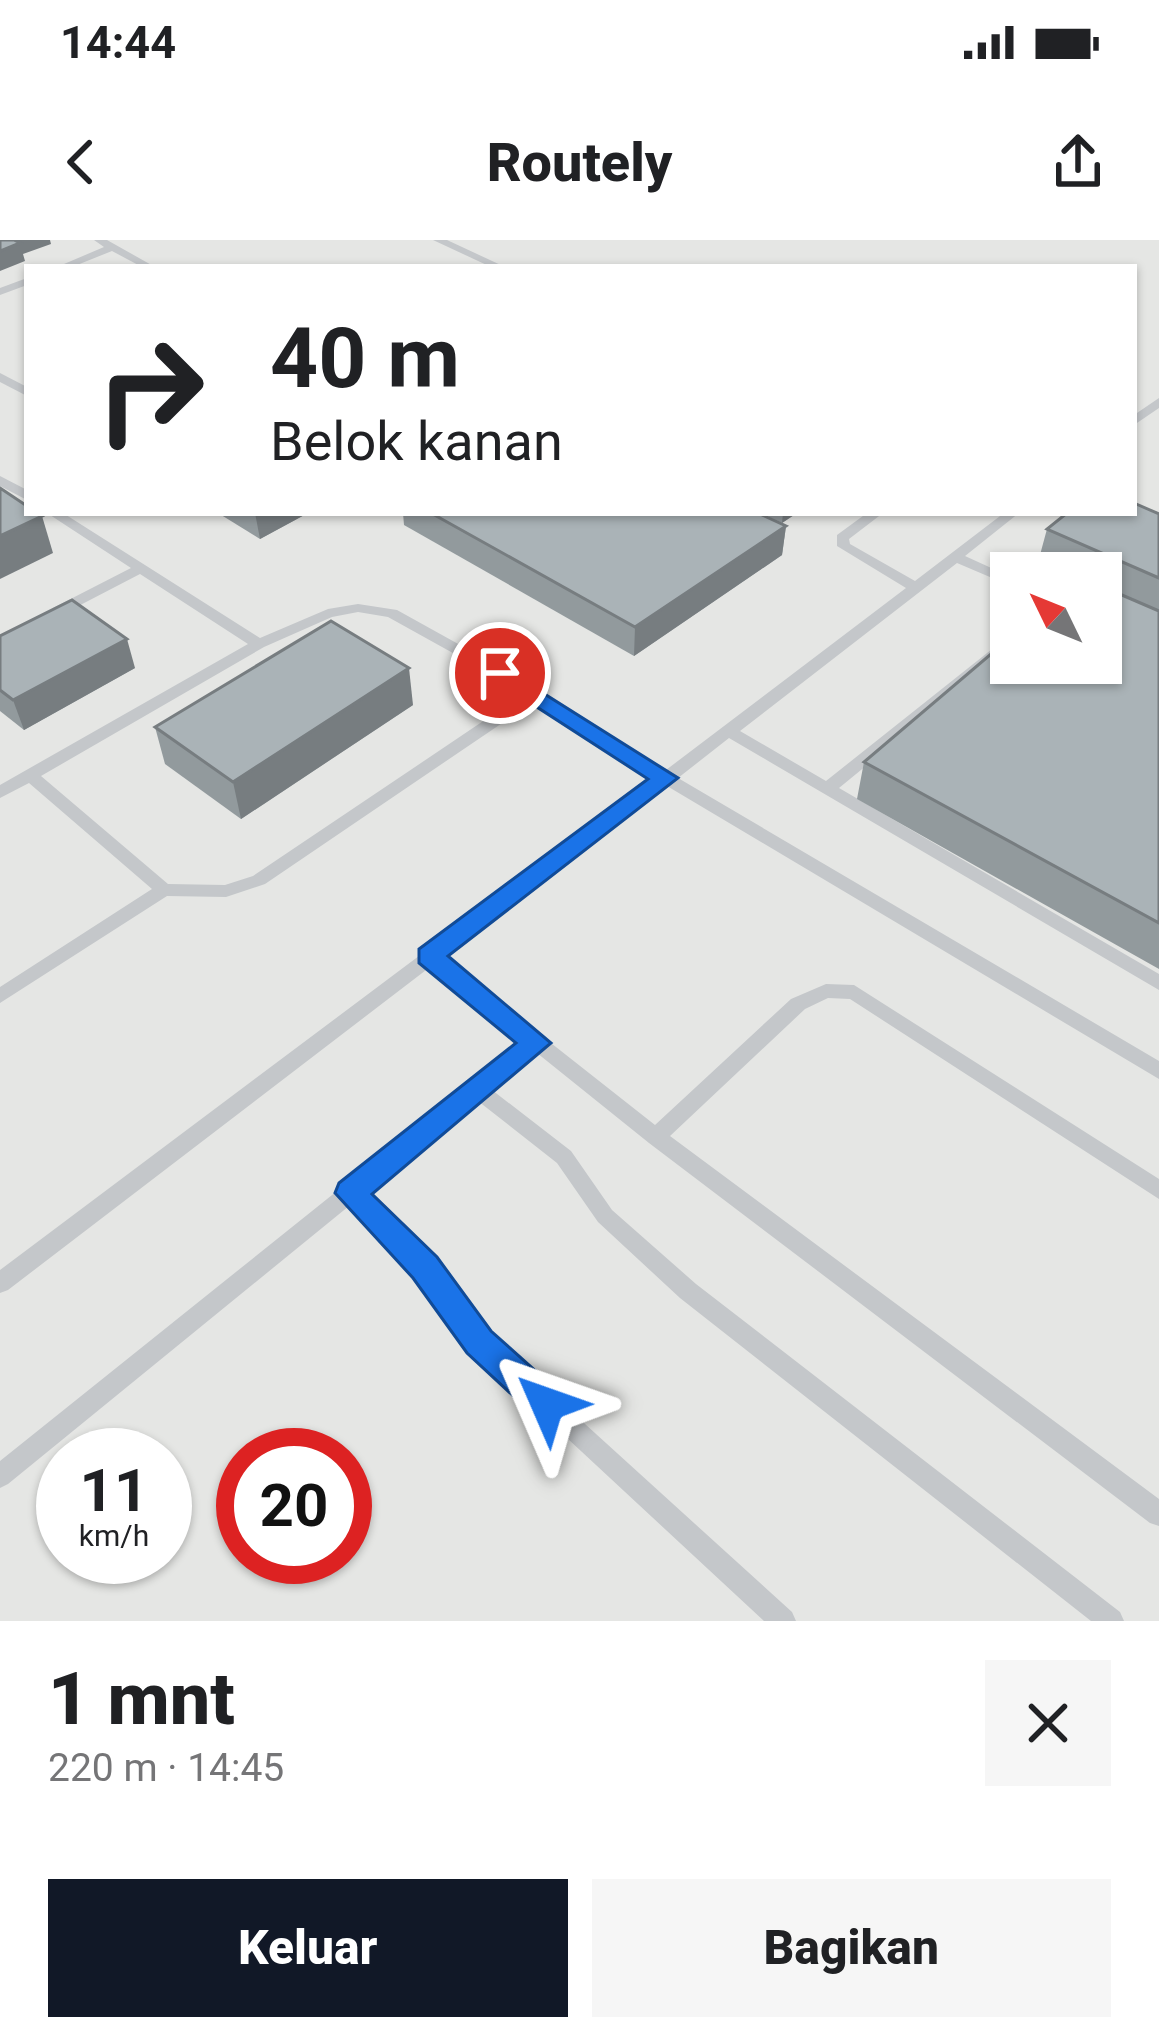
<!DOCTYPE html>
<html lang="id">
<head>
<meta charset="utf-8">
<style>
  :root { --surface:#fff; --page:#f6f6f6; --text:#202124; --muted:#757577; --accent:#111827 }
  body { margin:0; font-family:Roboto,sans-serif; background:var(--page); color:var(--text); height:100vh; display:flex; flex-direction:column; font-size:45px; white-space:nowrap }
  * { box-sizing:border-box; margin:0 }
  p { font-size:39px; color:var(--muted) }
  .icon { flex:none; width:66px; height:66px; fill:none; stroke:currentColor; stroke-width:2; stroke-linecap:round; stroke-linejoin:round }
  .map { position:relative; height:1381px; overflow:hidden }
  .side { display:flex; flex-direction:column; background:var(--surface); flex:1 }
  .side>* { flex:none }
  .guide { position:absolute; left:24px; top:24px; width:1113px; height:252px; border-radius:0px; box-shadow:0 3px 9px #0004; background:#fff; color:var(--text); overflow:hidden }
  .needle { width:78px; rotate:313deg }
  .fabs { position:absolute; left:990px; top:312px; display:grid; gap:24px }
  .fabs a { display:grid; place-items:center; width:132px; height:132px; border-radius:0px; background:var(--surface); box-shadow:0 3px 9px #0004; font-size:60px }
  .speed { position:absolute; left:36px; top:1188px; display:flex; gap:24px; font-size:60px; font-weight:700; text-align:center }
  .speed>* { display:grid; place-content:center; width:156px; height:156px; border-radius:50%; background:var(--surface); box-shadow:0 3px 9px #0004; line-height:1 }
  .speed small { font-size:30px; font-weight:400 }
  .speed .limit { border:18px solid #d22; background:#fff; color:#111 }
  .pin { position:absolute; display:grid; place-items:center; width:102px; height:102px; color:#fff; margin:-51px; border:6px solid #fff; border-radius:50%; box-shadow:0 3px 12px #0007 }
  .me { position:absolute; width:132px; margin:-66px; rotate:313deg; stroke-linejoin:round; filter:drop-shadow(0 0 9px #0008) }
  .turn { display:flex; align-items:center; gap:42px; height:252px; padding:0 48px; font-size:54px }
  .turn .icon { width:156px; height:156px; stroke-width:2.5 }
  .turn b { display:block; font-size:84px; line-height:102px }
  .round { display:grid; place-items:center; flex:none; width:126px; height:126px; border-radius:0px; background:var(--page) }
  .head { display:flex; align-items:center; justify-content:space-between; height:204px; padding:0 48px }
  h1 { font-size:72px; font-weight:800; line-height:90px }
  .button { display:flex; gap:24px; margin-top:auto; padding:24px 48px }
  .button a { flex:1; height:138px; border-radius:0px; background:var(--accent); color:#fff; font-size:48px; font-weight:800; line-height:138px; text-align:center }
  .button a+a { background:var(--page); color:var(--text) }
  .status { display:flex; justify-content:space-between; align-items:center; height:84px; padding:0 60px; background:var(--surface); direction:ltr }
  .status svg { height:33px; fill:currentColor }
  header { display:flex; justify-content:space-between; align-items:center; height:156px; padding:0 48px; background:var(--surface); font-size:54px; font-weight:800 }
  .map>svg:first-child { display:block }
  .built { fill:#e5e6e4; fill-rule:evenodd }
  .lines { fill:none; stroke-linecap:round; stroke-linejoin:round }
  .lane { fill:#c4c7ca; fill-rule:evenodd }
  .wall { fill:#929a9d }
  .shaded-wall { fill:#777d80 }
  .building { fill:#aab3b7; stroke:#777d80; stroke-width:3 }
  .route { fill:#1a73e8; stroke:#114b97; stroke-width:3 }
</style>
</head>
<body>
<div class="status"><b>14:44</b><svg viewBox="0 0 49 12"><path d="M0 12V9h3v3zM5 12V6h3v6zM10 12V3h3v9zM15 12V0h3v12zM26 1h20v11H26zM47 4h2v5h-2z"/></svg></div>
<header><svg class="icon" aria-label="back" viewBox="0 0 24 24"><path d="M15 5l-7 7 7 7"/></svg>Routely<svg class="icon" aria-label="share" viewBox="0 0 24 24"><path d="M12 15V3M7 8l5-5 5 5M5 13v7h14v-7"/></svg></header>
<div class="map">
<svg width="1159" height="1381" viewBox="0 0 1159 1381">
  <rect width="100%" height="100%" fill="#f5f5f0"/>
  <!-- built -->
  <path class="built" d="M0,0H1159V1381H0ZM27,27H1134V273H27ZM1011,333H1101V423H1011ZM63,1215H165V1317H63ZM243,1215H345V1317H243Z"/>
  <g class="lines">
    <!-- lane -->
    <g class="lane">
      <path d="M94,0H107L155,27H142L112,11L72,27H57L104,7Z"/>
      <path d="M433,0H447L505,27H491Z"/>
      <path d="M27,38V45L0,55V48Z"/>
      <path d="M0,133L27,147V156L0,142Z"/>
      <path d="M1159,158V168L1134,185V175Z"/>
      <path d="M0,236L27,250V260L0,246Z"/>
      <path d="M47,273H63L260,398L328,369L358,364L397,370L541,450L666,530L906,348L837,306V295L867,273H883L849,299L850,304L915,341L1004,273H1019L965,316L1011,337V346L957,323L740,491L826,541L1011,394V407L839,548L1159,734V750L729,498L678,538L1159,821V839L667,546L443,718L655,885L791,759L826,744L854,745L1159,939V959L850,759L828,758L805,769L670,896L1159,1259V1286L1150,1283L649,903L537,813L492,850L571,911L612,970L696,1044L1120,1372L1124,1381H1091L680,1058L598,982L557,923L478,861L365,954L433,1020L487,1095L792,1372L796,1381H764L471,1109L417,1034L349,966L8,1244L0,1248V1221L523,802L430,727L8,1050L0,1053V1030L655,539L536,460L265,644L226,657L167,656L0,763V747L152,649L29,543L0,558V545L248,404L140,334L63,374H53V368L131,328ZM358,372L388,377L525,453L253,636L225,645L168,644L41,536L264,407L332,377Z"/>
    </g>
  </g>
  <!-- wall -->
  <g class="wall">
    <path d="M218,273H308L260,299Z"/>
    <path d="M403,273H758L786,286L782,315L634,416L404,285Z"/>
    <path d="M761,273H797L782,283Z"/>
    <path d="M1159,274V729L857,559L864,522L1101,423V333H1053L1037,326L1047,289Z"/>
    <path d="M0,396L135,428L24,490L0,471Z"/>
    <path d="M413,465L241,579L165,524L155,487Z"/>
  </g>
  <!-- shaded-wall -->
  <g class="shaded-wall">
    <path d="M12,0H50L51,4L23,14L25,21L0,31V11Z"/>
    <path d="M255,273H308L260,299Z"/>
    <path d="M783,273H797L782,283Z"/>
    <path d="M42,276L53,313L0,339V296Z"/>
    <path d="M786,286L782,315L634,416L635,387Z"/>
    <path d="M127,399L135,428L24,490L13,460Z"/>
    <path d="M409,428L413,465L241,579L233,542Z"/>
  </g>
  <!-- building -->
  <g class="building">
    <path d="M0,0H14L20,3L0,11Z"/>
    <path d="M0,248L27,266V273H37L42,276L0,296Z"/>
    <path d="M1134,263L1159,274V338L1047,289L1067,273H1134Z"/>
    <path d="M431,273H758L786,286L635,387Z"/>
    <path d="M1101,346L1159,371V683L864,522L1011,397V423H1101Z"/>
    <path d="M72,360L127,399L13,460L0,450V396Z"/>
    <path d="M331,381L409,428L233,542L155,487Z"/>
  </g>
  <!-- route -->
  <path class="route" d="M500,426L678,538L448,716L551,803L372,954L437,1017L491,1091L559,1152L564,1164L559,1176L547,1180L535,1176L467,1113L413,1038L335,953L339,943L516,803L419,723V709L648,539L492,438L489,433Z"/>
</svg>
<div class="fabs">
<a><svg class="needle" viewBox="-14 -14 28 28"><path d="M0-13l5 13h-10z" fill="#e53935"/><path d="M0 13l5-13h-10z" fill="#757577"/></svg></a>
</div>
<div class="speed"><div>11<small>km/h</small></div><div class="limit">20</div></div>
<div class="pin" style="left:500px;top:433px;background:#d93025"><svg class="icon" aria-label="arrive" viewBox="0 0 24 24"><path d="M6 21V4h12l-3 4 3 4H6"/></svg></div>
<svg class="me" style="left:547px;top:1164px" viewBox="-20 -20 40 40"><path d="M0-17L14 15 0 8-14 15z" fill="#1a73e8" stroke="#fff" stroke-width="4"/></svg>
<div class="guide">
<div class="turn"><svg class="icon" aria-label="right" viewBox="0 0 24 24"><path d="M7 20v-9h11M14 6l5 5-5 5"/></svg><div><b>40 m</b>Belok kanan</div></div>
</div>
</div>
<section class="side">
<div class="head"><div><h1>1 mnt</h1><p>220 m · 14:45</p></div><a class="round"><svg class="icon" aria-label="close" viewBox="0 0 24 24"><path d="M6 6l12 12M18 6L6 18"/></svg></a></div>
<div class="button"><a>Keluar</a><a>Bagikan</a></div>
</section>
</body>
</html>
